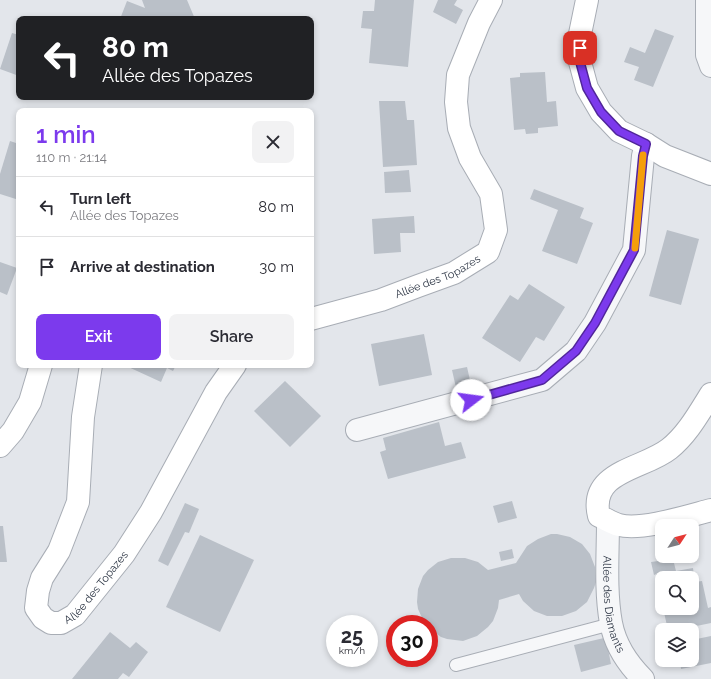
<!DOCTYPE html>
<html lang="en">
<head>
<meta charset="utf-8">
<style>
  :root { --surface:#fff; --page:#f2f2f3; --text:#2b2b33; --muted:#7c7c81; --line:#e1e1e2; --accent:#7c3aed }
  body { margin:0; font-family:Raleway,sans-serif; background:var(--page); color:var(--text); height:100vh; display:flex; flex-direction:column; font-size:15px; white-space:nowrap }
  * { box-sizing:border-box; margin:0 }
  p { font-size:13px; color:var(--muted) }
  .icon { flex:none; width:22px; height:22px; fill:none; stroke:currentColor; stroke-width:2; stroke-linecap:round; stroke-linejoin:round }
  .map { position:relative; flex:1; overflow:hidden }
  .drawer { position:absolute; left:16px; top:108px; width:298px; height:260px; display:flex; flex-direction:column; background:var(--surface); border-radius:8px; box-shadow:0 2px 6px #0003 }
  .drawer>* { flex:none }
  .top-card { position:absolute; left:16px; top:16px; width:298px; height:84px; border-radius:8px; box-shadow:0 2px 6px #0003; background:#202124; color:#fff; overflow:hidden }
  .needle { width:26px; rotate:54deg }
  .fabs { position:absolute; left:655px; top:519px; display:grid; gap:8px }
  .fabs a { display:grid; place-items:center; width:44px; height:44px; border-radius:8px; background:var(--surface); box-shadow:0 2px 6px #0003; font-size:20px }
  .speed { position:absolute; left:326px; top:615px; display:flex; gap:8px; font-size:20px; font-weight:700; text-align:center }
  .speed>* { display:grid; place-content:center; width:52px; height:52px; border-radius:50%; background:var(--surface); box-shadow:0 2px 6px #0003; line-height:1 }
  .speed small { font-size:10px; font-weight:400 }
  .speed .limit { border:6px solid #d22; background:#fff; color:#111 }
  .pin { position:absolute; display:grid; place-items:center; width:34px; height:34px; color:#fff; margin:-17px; border-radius:8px; box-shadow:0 2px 6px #0006 }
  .me { position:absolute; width:44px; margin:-22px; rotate:75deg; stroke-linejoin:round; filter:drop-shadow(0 0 3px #0008) }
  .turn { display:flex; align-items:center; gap:14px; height:84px; padding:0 20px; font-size:18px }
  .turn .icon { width:52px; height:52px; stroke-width:2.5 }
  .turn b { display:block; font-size:28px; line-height:34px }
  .round { display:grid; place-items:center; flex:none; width:42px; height:42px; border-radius:8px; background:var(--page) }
  .summary { display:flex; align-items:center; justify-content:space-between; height:68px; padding:0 20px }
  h1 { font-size:24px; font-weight:600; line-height:30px; color:var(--accent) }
  .primary-button { display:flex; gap:8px; margin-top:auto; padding:8px 20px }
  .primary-button a { flex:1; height:46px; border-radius:8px; background:var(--accent); color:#fff; font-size:16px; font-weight:600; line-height:46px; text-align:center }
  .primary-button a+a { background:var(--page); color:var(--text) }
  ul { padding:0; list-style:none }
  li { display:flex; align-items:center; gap:12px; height:60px; padding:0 20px; border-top:1px solid var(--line) }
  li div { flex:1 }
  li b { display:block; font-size:15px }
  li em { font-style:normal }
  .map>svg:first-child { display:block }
  .building { fill:#bac0c8 }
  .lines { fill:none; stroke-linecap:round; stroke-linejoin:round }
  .lane-casing { stroke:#a8adb5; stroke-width:14 }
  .street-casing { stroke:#a8adb5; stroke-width:24 }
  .secondary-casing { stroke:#a8adb5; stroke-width:24 }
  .lane { stroke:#f6f7f9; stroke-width:12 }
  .street { stroke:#f6f7f9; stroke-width:22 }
  .secondary { stroke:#fff; stroke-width:22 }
  .route-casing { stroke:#51269a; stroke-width:10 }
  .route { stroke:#7c3aed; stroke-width:7 }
  .slow { stroke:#f59e0b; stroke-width:7 }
  .labels { text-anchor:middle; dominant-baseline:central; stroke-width:4; stroke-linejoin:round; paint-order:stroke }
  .street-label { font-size:11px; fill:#2b3443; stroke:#f3f5f8 }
</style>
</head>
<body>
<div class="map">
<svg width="711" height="679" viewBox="0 0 711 679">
  <rect width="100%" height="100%" fill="#e3e6eb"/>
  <!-- building -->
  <g class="building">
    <path d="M142,0H187L195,19H120L127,1L145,8Z"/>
    <path d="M375,0H414L408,67L369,63L372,29L361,28L363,11H374Z"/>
    <path d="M438,0H457L454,5L463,10L456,24L433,12Z"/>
    <path d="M655,29L674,36L653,87L634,80L639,67L624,62L630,47L645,53Z"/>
    <path d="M12,33L19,35V76L0,69Z"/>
    <path d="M545,72L547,102L556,101L558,126L538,128V133L526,134L525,129L514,130L510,78L520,77V73Z"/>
    <path d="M379,101H405L407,120H414L417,165L383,167Z"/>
    <path d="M10,141L19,144V200L0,194V174Z"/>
    <path d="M409,170L411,192L385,193L384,172Z"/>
    <path d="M534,189L584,208L580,218L593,223L577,264L542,251L558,210L530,199Z"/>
    <path d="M414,216L415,233H400L401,252L374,254L372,219Z"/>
    <path d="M667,230L699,239L681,305L649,296Z"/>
    <path d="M0,262L17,268L7,295L0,292Z"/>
    <path d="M529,284L565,307L544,341L536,337L520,362L482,338L510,295L518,300Z"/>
    <path d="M424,334L432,375L379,386L371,344Z"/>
    <path d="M124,365H176L173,371L167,368L161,382Z"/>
    <path d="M467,367L472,389L457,392L452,370Z"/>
    <path d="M285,381L321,416L290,447L254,411Z"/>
    <path d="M439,422L445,446L461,442L466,458L388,479L380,452L386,450L383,438Z"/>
    <path d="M512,501L517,518L498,523L493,506Z"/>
    <path d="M185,503L199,509L189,533L185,532L168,566L158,561Z"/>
    <path d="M0,526H3L7,562H0Z"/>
    <path d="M551,534H557L570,537L582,544L590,554L595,567L596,582L594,588L587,602L576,611L562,616H547L534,611L523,601L519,594L499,600L498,608L493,621L488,627L477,636L463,641L447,639L441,637L429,628V624H425L424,622L418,609L417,602L418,589L423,576L428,570L438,562L451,558H465L478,562L488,570L516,563L527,546L538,539Z"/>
    <path d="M200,535L254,560L220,632L166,607Z"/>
    <path d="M512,549L514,558L501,561L499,552Z"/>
    <path d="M673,559L676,571L693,568L695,582L702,581L708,608L711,607V623L677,630H668L663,608H692V578H662L661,598L656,574L654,575L651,562Z"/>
    <path d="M110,632L130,648L136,642L148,652L129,677L123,673L118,679H72Z"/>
    <path d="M711,636V663L681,669L680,660H692V640Z"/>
    <path d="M604,638L607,644L611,664L581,672L574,645Z"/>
  </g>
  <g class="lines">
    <!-- lane casing -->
    <g class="lane-casing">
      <path id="lane" d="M456,665L611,624"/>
    </g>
    <!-- street casing -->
    <g class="street-casing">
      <g id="street">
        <path d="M707,0V55L711,66"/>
        <path d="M357,430L542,380L576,351L595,323L634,250L643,156L646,144"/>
        <path id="s1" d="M608,521C608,554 605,590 611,623C615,644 628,664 643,679"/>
      </g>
    </g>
    <!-- secondary casing -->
    <g class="secondary-casing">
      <g id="secondary">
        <path d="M587,0L580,34V62L587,88L601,112L619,131L646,144L665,156L711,174"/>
        <path id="s2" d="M311,319L381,300L418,286L454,273L488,252L496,230L491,194L470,158L459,128L456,102L458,75L479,23L491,0"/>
        <path id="s3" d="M91,365L83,417L78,502L59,551L42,578L38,591L36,608L43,618L51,623H61L75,615L124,554L151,512L216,392L235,365"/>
        <path d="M711,394C699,413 687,435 669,449C644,469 588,471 599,516C606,519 612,523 619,525C641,531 688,516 711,510"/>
        <path d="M0,446L13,431L30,402L41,365"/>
      </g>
    </g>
    <!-- lane -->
    <use href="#lane" class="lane"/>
    <!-- street -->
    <use href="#street" class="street"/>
    <!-- secondary -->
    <use href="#secondary" class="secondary"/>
  </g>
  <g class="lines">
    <!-- route casing -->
    <g class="route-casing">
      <path id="route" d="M471,400L542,380L576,351L595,323L634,250L643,156L646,144L619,131L601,112L587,88L580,62V48"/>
    </g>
    <!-- route -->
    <use href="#route" class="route"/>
    <!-- slow -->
    <path class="slow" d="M635,248L643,155"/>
  </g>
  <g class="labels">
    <!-- street labels -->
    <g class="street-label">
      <text stroke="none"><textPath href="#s2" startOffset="134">Allée des Topazes</textPath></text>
      <text stroke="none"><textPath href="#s3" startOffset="335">Allée des Topazes</textPath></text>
      <text stroke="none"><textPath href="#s1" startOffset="84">Allée des Diamants</textPath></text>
    </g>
  </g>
</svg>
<div class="fabs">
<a><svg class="needle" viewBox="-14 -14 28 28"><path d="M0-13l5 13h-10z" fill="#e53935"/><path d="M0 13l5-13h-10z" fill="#7c7c81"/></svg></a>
<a><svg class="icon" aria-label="search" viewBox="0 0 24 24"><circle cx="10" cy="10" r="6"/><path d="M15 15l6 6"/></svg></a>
<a><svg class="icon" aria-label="layers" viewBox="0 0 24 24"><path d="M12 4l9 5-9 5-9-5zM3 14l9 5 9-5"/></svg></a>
</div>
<div class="speed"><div>25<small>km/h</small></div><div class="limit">30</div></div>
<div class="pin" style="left:580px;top:48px;background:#d93025"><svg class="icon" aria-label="arrive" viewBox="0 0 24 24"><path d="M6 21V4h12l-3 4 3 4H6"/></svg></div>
<svg class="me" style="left:471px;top:400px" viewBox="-20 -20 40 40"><circle r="19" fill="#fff"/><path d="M0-13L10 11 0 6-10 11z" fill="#7c3aed"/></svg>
<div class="top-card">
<div class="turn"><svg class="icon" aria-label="left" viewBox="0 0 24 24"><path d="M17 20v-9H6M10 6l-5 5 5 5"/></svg><div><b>80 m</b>Allée des Topazes</div></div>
</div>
<section class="drawer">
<div class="summary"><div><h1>1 min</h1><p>110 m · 21:14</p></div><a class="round"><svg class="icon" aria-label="close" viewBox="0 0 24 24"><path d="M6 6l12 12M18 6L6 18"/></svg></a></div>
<ul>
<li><svg class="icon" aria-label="left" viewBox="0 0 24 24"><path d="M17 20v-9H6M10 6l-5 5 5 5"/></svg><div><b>Turn left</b><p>Allée des Topazes</p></div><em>80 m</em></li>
<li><svg class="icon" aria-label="arrive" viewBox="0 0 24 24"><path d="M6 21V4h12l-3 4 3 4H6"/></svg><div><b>Arrive at destination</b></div><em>30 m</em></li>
</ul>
<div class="primary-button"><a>Exit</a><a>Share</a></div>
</section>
</div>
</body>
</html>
